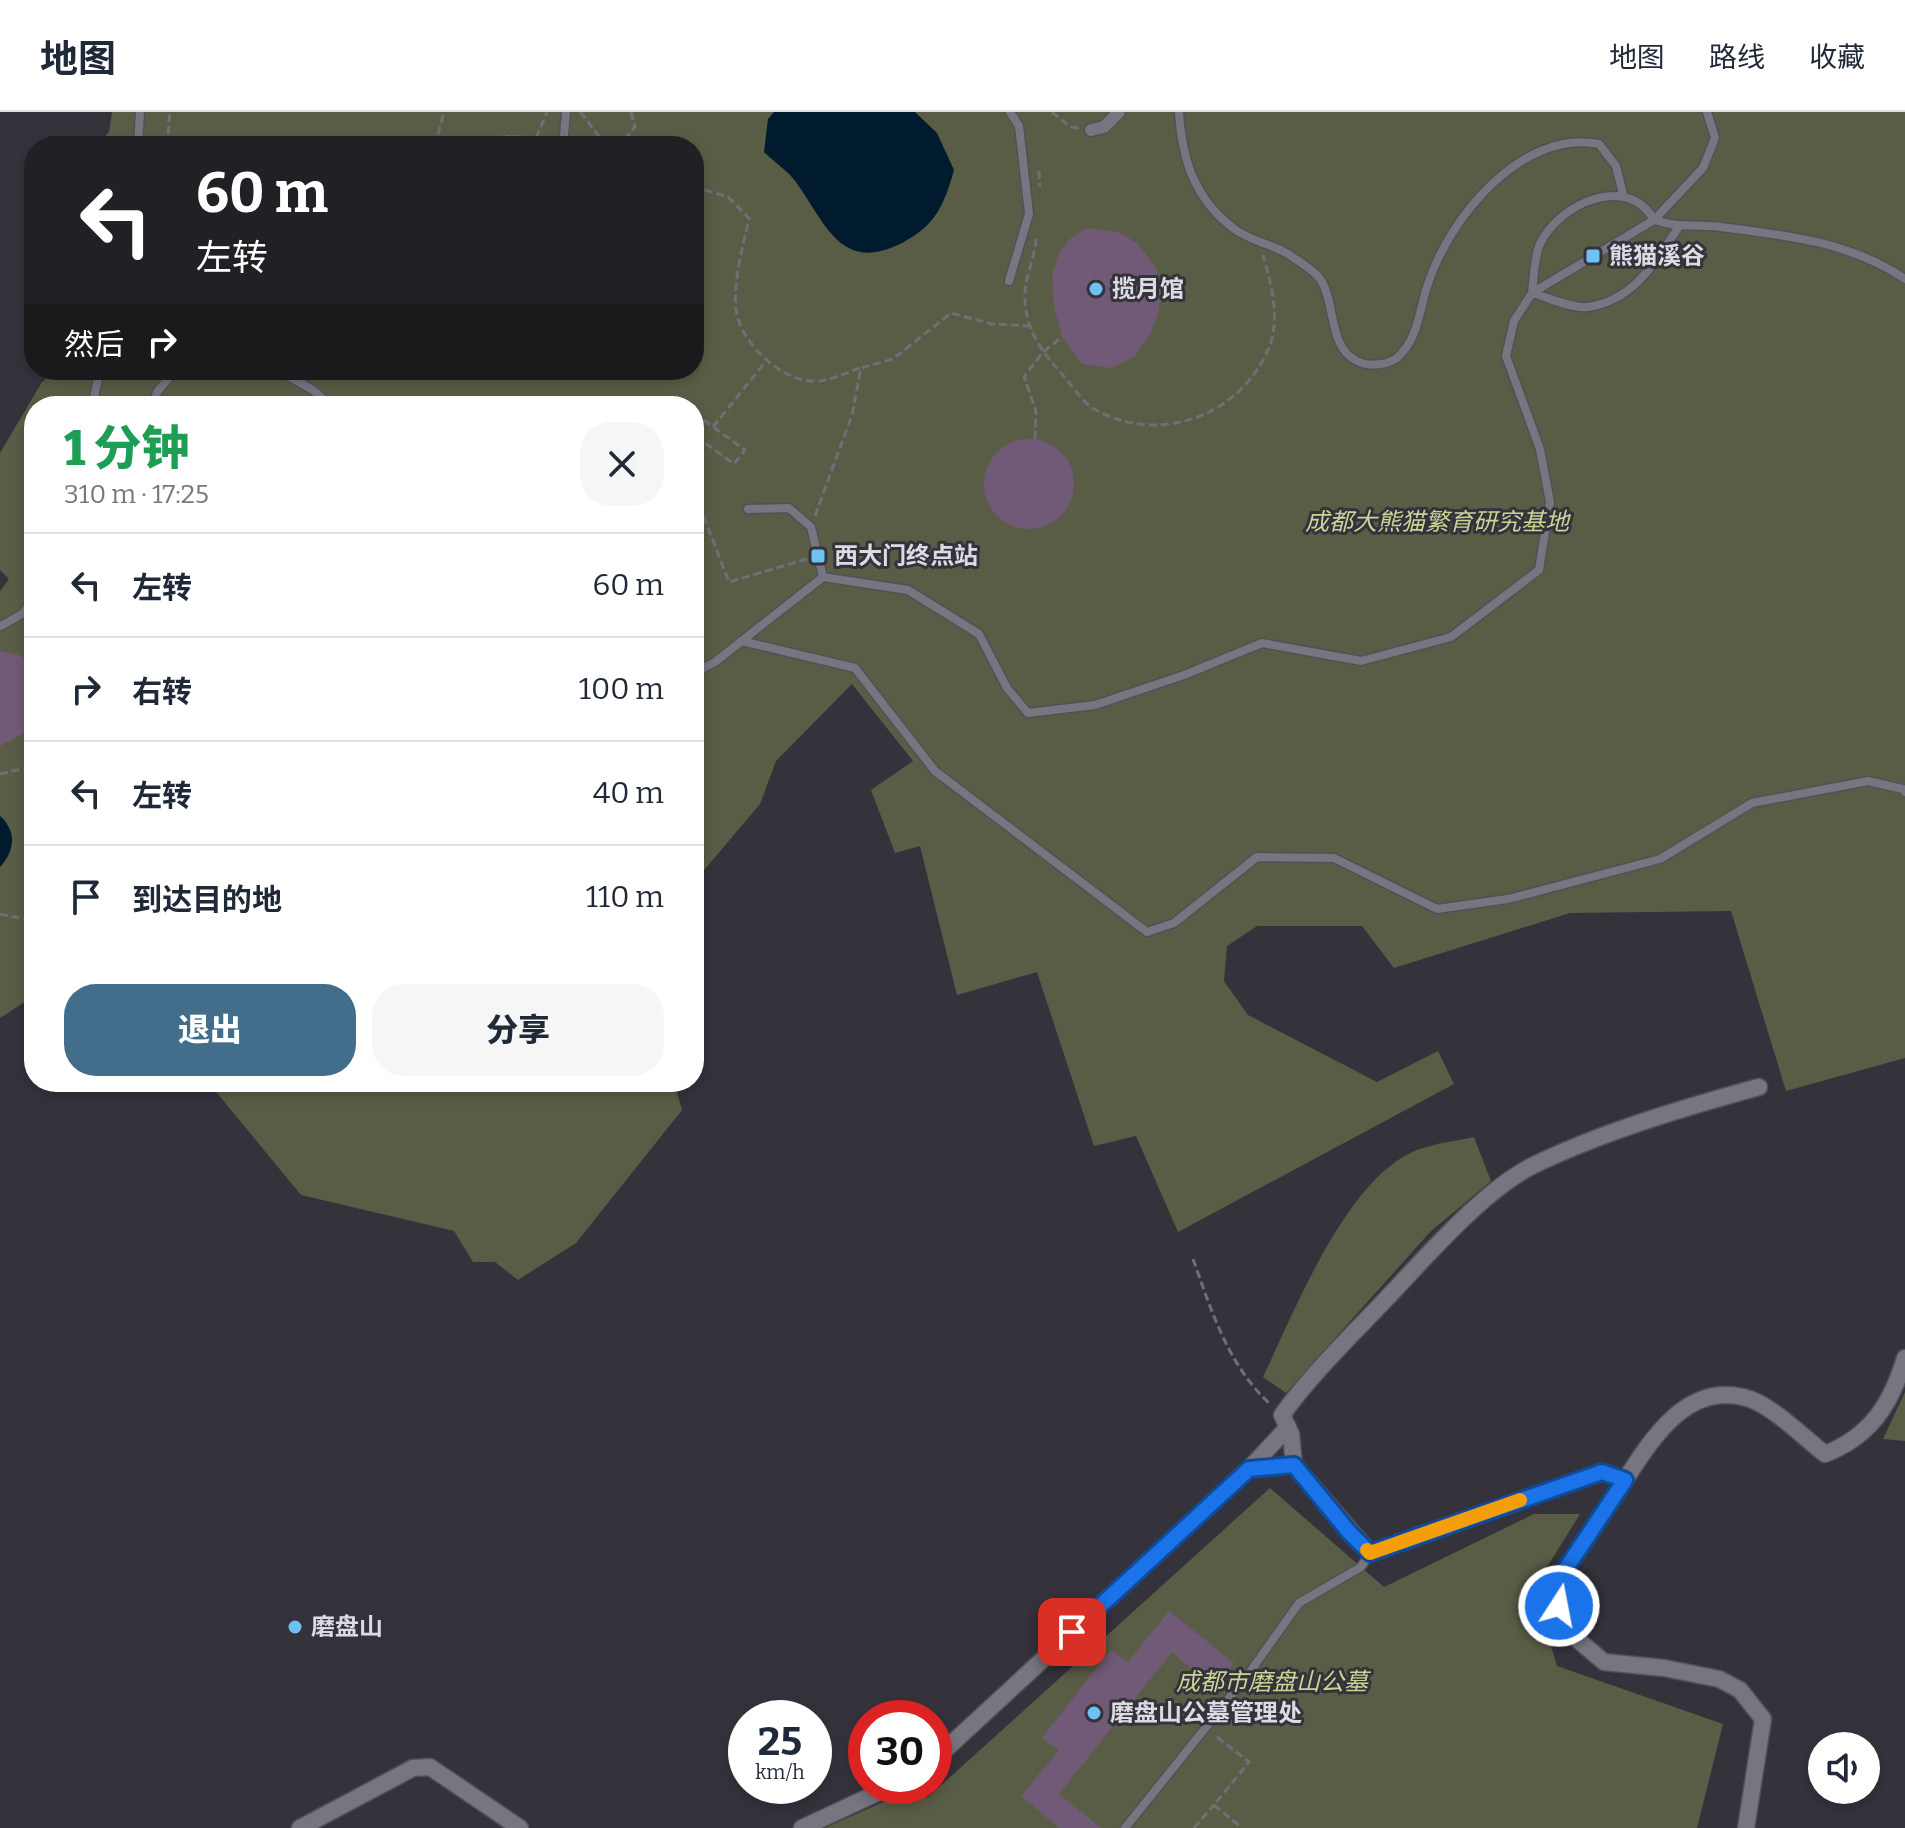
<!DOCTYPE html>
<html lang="zh">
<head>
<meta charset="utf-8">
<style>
  :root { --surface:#fff; --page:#f6f6f7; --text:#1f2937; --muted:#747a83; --line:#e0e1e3; --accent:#426e8c }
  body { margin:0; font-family:Bitter,"Noto Sans SC",serif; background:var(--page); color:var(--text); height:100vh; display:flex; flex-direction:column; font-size:30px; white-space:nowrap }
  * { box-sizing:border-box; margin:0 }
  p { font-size:26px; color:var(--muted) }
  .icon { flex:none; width:44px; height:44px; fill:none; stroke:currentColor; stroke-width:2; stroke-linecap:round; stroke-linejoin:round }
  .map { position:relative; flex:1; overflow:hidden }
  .details { position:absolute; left:24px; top:284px; width:680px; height:696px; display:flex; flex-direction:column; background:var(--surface); border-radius:32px; box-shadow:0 4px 12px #0003 }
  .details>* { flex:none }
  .hud { position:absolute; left:24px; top:24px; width:680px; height:244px; border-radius:32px; box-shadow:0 4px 12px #0003; background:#202124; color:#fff; overflow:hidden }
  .fabs { position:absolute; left:1808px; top:1620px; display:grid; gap:16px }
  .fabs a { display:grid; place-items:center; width:72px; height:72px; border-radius:50%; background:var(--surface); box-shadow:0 4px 12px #0003; font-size:40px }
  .speed { position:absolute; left:728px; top:1588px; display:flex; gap:16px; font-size:40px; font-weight:700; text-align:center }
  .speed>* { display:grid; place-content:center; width:104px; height:104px; border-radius:50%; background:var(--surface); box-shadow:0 4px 12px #0003; line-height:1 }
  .speed small { font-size:20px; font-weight:400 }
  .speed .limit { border:12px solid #d22; background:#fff; color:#111 }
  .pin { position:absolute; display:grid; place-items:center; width:68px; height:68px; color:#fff; margin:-34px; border-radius:16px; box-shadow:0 4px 12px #0006 }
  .me { position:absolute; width:88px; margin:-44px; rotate:11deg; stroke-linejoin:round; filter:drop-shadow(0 0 6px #0008) }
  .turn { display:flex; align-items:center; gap:28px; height:168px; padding:0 40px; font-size:36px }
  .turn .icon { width:104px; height:104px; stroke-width:2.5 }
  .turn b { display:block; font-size:56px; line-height:68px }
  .then { display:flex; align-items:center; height:76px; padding:0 40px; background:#0003; gap:16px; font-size:30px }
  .round { display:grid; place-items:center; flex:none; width:84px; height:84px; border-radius:32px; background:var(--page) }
  .overview { display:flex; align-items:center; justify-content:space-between; height:136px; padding:0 40px }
  h1 { font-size:48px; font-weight:800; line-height:60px; color:#1e9e55 }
  .primary-button { display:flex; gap:16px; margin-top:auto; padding:16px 40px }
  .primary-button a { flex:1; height:92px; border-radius:32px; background:var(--accent); color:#fff; font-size:32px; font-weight:800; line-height:92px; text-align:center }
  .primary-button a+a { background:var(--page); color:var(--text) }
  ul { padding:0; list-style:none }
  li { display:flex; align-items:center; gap:24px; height:104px; padding:0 40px; border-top:2px solid var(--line) }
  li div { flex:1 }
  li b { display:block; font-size:30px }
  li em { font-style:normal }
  header { display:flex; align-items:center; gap:48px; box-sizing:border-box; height:112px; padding:0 40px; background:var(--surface); border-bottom:2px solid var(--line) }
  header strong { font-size:38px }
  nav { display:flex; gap:44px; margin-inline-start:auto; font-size:28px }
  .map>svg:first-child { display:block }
  .green { fill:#5a5d46 }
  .water { fill:#001a2e }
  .building { fill:#715a77 }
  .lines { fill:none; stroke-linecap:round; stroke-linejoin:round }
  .service-casing { stroke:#525057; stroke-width:11 }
  .pedestrian-casing { stroke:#525057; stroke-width:15 }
  .minor-casing { stroke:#525057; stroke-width:19 }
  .path { stroke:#706e76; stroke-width:3; stroke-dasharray:8 4; stroke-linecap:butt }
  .service { stroke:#77757f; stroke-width:8 }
  .pedestrian { stroke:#77757f; stroke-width:12 }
  .minor { stroke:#77757f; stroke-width:16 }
  .route-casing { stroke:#114b97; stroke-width:20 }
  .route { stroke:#1a73e8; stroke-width:14 }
  .slow { stroke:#f59e0b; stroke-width:14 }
  .poi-dot { fill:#6dc2f3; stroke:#34323b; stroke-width:3 }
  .labels { text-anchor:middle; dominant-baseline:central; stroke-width:6; stroke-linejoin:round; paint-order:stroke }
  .poi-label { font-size:24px; font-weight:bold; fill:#dcdbe1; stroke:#34323b; text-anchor:start }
  .park-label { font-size:24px; font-style:italic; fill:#ccd395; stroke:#34323b }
</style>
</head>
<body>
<header>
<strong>地图</strong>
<nav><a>地图</a><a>路线</a><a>收藏</a></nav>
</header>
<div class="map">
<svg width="1905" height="1716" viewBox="0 0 1905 1716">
  <rect width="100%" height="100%" fill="#34323b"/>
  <!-- green -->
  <g class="green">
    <path d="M112,0H1905V946L1786,979L1731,799L1570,801L1394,856L1362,814H1257L1227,834L1224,869L1248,903L1377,970L1438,939L1454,972L1178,1120L1136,1024L1094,1034L1037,860L957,883L920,734L895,741L871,678L913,649L852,572L776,649L760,692L694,770V294H34V884L0,906V479L9,467L0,458V341L42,270L57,258H694V34H96L109,20Z"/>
    <path d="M208,970H674L682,998L576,1131L518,1168L495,1150H473L454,1119L301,1083Z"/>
    <path d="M1474,1025L1491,1069L1430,1120L1286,1281L1263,1265C1294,1200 1349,1060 1420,1037C1437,1031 1456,1029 1474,1025Z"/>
    <path d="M1905,1280V1329L1883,1327Z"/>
    <path d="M1270,1376L1384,1475L1534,1402H1580L1534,1476L1557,1554L1723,1612L1697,1716H825L899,1683L928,1685Z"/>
  </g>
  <!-- water -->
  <g class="water">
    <path d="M774,0H915L937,21L954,58C944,93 936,113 902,131C841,162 826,112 796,70C788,59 774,50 764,40L768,7Z"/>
    <path d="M0,704C17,719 15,739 0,755Z"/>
  </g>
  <!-- building -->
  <g class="building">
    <path d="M1086,116L1119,120L1138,132L1156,156L1160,177L1159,199L1151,221L1134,245L1111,256L1082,252L1062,225L1054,194L1052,164L1059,141L1070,127Z"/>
    <circle cx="1029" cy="372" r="45"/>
    <path d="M0,539L19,543L34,553V615L0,634Z"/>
    <path d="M1169,1499L1234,1551L1212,1575L1172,1540L1059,1682L1101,1716H1059L1021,1684L1059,1638L1042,1626L1111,1538L1128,1550Z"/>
  </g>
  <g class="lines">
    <!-- service casing -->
    <g class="service-casing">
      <g id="service">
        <path d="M1179,0C1182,47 1194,86 1233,116C1249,129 1270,131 1288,142C1298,149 1314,158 1321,168C1336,192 1328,235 1357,249C1369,255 1391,254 1401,242C1419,222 1419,199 1427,175C1448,107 1521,17 1599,32L1616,54L1623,82"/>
        <path d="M564,24L566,0"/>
        <path d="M138,34L140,0"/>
        <path d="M1678,116C1655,151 1633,189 1587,195C1572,197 1547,185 1532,181C1534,166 1534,145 1540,132C1559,91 1628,61 1654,108C1682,117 1695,111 1721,115C1785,123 1851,130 1905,167"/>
        <path d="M1009,169L1029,102L1019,14L1010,0"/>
        <path d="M277,258L313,278L331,294"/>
        <path d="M92,294L100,258"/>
        <path d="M153,294L157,280L176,258"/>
        <path d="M748,397L789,396L811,415L823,465L908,478L979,522L1007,576L1028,601L1095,593L1184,563L1262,531L1361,549L1451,525L1539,458L1550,390L1540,337L1506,244L1514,209L1532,181L1654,108L1703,56L1715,26L1707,0"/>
        <path d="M1,514L22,502L34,487"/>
        <path d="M741,529L855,556L935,659L1147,820L1174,811L1257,745L1334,746L1437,797L1508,787L1660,747L1752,691L1868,669L1903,677L1905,680"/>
        <path d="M694,561L715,550L823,465"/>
        <path d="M1125,1716L1247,1564L1299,1491L1361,1455L1370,1441"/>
      </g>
    </g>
    <!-- pedestrian casing -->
    <g class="pedestrian-casing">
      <path id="pedestrian" d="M1091,18L1104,15L1119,0"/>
    </g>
    <!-- minor casing -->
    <g class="minor-casing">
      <g id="minor">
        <path d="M1294,1353L1291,1322L1282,1303C1313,1260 1351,1224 1387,1186C1426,1145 1485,1076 1536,1052C1605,1019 1686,995 1759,975"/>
        <path d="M1249,1357L1288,1315"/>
        <path d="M1625,1368C1653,1325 1689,1267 1750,1287C1776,1297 1803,1325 1825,1342C1871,1324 1891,1292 1905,1246"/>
        <path d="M934,1648L1249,1357L1294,1353L1370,1441L1602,1360L1625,1368L1563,1461L1559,1494L1572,1523L1604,1550L1664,1556L1719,1567L1740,1578L1763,1607L1746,1716"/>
        <path d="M300,1716L413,1656L430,1655L520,1716"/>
        <path d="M802,1716L892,1674"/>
      </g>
    </g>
    <!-- path -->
    <g class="path">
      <path d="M580,0C597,17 607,54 635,15L631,0"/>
      <path d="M1052,0L1070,15L1079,16"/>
      <path d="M536,26L547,0"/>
      <path d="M167,34L170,0"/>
      <path d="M435,34L444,0"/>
      <path d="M467,34C496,22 522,22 553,30"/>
      <path d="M1039,59L1040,75"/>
      <path d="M694,79L699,76L728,85L749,106C743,134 733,168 736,197C739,230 784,273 819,269C832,268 847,260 860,256"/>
      <path d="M1036,127C1035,146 1024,167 1025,186C1025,217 1042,240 1061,261C1071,272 1082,290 1094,297C1160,334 1242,304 1270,233C1280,206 1271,170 1263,143"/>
      <path d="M484,258L525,261L537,258"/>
      <path d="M677,294L679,290L684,294"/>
      <path d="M694,301L745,338L734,352L694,323"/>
      <path d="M713,315L766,249"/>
      <path d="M1035,327L1036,299L1024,265L1043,240L1062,225"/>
      <path d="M694,397L704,405L729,470L807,447"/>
      <path d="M815,404L852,303L861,256L893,247L951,201L992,212L1030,214"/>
      <path d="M0,662L34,654"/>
      <path d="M0,802L34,809"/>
      <path d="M1193,1147C1212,1200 1228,1253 1270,1292"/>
      <path d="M1217,1625L1249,1650L1214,1693L1242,1716"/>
      <path d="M1194,1716L1214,1693"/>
    </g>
    <!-- service -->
    <use href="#service" class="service"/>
    <!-- pedestrian -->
    <use href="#pedestrian" class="pedestrian"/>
    <!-- minor -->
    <use href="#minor" class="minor"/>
  </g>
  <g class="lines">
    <!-- route casing -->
    <g class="route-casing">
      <path id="route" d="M1072,1520L1249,1357L1294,1353L1349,1420L1370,1441L1602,1360L1625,1368L1563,1461L1559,1494"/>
    </g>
    <!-- route -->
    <use href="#route" class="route"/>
    <!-- slow -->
    <path class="slow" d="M1367,1438L1370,1441L1520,1388"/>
  </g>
  <!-- markers -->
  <g class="poi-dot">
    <rect x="1585" y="136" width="16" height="16" rx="4"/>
    <circle cx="1096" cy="177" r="8"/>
    <rect x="810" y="436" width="16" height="16" rx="4"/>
    <circle cx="295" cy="1515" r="8"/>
    <circle cx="1094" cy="1601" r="8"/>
  </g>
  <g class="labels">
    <!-- poi labels -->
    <g class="poi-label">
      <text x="1609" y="144">熊猫溪谷</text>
      <text x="1112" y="177">揽月馆</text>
      <text x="834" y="444">西大门终点站</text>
      <text x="311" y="1515">磨盘山</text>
      <text x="1110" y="1601">磨盘山公墓管理处</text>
    </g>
    <!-- park labels -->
    <g class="park-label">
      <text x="1437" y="410">成都大熊猫繁育研究基地</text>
      <text x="1272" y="1570">成都市磨盘山公墓</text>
    </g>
  </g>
</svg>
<div class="fabs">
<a><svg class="icon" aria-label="sound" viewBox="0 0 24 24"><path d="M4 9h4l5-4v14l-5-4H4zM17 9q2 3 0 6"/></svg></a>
</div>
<div class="speed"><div>25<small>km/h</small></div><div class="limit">30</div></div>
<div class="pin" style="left:1072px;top:1520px;background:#d93025"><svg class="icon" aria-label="arrive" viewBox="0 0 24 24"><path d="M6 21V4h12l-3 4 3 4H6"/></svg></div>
<svg class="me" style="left:1559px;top:1494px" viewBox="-20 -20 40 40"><circle r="17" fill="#1a73e8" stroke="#fff" stroke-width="3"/><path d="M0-11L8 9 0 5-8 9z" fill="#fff"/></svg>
<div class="hud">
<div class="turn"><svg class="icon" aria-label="left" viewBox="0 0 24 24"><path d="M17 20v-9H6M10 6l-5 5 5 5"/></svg><div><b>60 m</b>左转</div></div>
<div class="then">然后<svg class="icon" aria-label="right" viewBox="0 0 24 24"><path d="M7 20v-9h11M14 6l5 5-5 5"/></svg></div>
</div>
<section class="details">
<div class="overview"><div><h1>1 分钟</h1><p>310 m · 17:25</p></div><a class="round"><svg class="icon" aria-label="close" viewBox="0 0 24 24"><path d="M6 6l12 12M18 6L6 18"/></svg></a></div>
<ul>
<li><svg class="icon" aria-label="left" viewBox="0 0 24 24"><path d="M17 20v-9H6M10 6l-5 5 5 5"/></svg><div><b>左转</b></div><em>60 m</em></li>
<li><svg class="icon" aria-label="right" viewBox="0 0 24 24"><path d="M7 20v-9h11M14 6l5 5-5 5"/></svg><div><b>右转</b></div><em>100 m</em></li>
<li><svg class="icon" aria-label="left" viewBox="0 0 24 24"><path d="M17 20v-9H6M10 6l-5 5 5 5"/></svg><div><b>左转</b></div><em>40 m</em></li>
<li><svg class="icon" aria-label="arrive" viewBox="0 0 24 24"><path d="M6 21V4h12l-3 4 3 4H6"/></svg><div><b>到达目的地</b></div><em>110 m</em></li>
</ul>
<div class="primary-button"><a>退出</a><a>分享</a></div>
</section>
</div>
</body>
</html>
